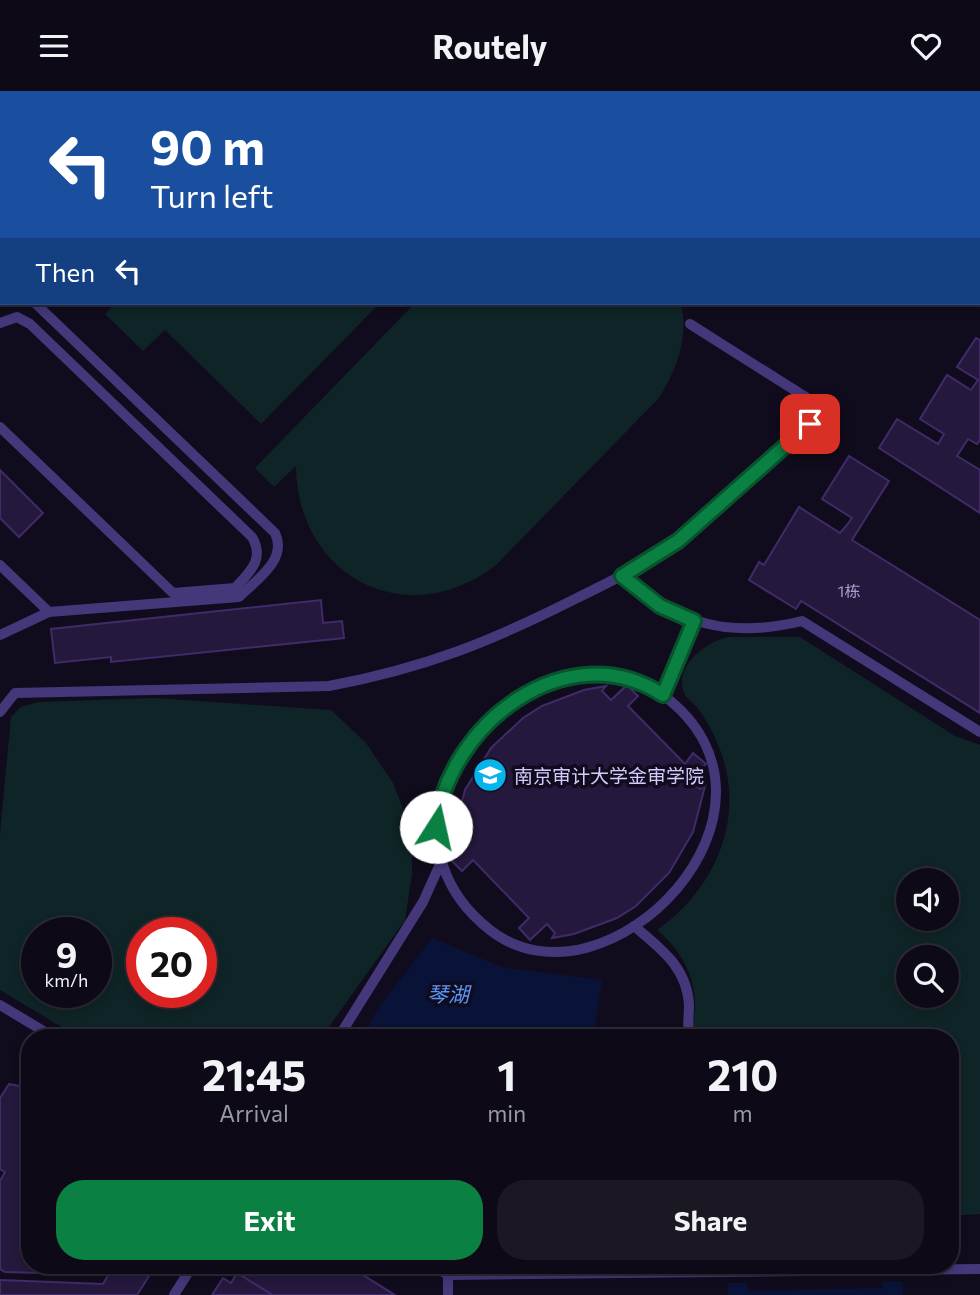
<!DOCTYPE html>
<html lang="en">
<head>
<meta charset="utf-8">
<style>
  :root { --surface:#0d0916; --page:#1b1723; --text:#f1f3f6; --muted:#9a9aa1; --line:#2d2a35; --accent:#0b8043 }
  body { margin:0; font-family:Commissioner,"Noto Sans SC",sans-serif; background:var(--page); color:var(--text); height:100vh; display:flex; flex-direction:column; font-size:26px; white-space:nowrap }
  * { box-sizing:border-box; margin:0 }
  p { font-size:23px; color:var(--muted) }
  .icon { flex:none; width:38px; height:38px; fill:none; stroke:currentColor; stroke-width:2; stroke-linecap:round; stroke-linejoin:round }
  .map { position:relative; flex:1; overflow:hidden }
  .sheet { position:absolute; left:21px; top:938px; width:938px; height:245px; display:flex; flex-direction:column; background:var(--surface); border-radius:28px; box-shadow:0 4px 10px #0003,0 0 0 2px var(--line) }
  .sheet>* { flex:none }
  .banner { position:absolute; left:0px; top:0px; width:980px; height:214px; box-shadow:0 4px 10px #0003,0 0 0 2px var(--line); background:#1a4fa0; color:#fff; overflow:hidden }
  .controls { position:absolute; left:896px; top:777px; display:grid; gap:14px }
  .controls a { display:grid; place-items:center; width:63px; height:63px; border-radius:50%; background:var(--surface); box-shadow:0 4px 10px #0003,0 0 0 2px var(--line); font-size:35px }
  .speed { position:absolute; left:21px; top:826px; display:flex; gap:14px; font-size:35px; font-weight:700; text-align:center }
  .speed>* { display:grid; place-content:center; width:91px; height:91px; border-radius:50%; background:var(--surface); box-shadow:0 4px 10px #0003,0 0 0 2px var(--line); line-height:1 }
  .speed small { font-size:18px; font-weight:400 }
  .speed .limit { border:10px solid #d22; background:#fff; color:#111 }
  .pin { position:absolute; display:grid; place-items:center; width:60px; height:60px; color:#fff; margin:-30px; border-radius:14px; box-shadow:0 4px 10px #0006 }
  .me { position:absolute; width:77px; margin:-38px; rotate:10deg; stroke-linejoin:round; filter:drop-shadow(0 0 5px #0008) }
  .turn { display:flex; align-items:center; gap:24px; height:147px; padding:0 35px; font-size:32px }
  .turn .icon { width:91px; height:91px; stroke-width:2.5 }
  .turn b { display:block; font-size:49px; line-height:60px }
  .then { display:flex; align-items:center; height:66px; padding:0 35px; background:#0003; gap:14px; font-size:26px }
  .eta { display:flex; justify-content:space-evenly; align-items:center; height:119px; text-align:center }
  .eta b { font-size:42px; font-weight:700; line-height:49px }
  .cta { display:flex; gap:14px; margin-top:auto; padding:14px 35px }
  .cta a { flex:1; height:80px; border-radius:28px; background:var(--accent); color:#fff; font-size:28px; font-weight:700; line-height:80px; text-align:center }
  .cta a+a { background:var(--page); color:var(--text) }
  header { display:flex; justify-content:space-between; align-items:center; height:91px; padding:0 35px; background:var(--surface); font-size:32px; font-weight:700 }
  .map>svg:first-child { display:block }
  .green { fill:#0f2426; fill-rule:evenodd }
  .water { fill:#091338 }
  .building { fill:#25183d; stroke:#402b68; stroke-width:2 }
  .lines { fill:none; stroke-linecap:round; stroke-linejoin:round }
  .lane { stroke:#44387b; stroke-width:10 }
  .route-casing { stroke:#07532c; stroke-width:18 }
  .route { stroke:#0b8043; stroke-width:12 }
  .labels { text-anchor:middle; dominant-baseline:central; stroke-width:7; stroke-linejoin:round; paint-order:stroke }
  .number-label { font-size:16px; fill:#aa9dce }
  .poi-label { font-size:19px; fill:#d7c9fe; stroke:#110c1d; text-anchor:start }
  .water-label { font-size:21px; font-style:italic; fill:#5998fb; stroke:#110c1d }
</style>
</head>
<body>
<header><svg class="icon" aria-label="menu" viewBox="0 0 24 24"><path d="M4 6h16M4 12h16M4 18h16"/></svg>Routely<svg class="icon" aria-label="heart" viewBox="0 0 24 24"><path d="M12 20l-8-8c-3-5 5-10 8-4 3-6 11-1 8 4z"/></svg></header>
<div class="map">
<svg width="980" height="1204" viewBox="0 0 980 1204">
  <rect width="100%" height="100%" fill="#110c1d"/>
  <!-- green -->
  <g class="green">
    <path d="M0,0H267L2,2V87Z"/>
    <path d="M323,0H508L510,2H322Z"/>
    <path d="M618,0H961L618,2Z"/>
    <path d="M116,212H380L261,333L165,239L143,260L105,223Z"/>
    <path d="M415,212H681C689,246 677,279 658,308L496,474C407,543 297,486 296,375L274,396L255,377Z"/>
    <path d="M729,546H800L955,645L980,654V1123L950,1125V947H693C691,937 694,928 695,918C696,886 682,860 657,839C716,798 747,725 719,656C714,643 707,630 699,619C695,613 687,608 684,602C673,575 707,550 729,546ZM908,789H947V828H908ZM908,866H947V905H908Z"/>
    <path d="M155,607L331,619L366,652L393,692L402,715L412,760V783L405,829L321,947H80L0,899V742L11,626L21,616L38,611ZM37,842H96V901H37ZM142,842H201V901H142Z"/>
  </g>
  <!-- water -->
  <g class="water">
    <path d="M432,847L502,876L602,889L593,947H363L377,919Z"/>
    <path d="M883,1191H903V1204H728V1192H747L748,1200L883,1197Z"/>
  </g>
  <!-- building -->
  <g class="building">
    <path d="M2,121V170L0,169Z"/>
    <path d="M976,247L980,249V349L977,353L968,348L957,365L980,379V422L879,357L897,328L938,353L944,343L920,328L947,284L971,299L978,289L957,276Z"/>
    <path d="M849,365L889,390L852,449L980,529V622L801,510L796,518L749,489L759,471L764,474L799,416L840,442L847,434L852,427L822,408Z"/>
    <path d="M0,379L43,422L19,446L0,427Z"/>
    <path d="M321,509L323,532L342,530L344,547L111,571V566L55,572L51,538Z"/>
    <path d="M627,594L638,605L628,615L685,673L693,662L706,673L692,690L700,698L705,695L693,741L669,782L636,815L617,827L574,843L552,847L555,842L547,833L530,849L519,837L529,827L473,769L462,780L450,768L466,753L457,743L452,747L465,699L491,657L523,627L542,615L584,599L606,595L602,600L611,609Z"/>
    <path d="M9,993L30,997V1174H48L42,1182L5,1181L0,1178V1090L5,1081L0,1078V1007Z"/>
    <path d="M114,1174H156L137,1204H0V1189L103,1193Z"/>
    <path d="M232,1174H347L395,1204H272L230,1178Z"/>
    <path d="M237,1182L271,1203V1204H212L223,1187L231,1192Z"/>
  </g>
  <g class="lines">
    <!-- lane -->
    <g class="lane">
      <path d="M0,193L2,192"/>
      <path d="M0,232L17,226L30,233L252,446C265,468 250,481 235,497L173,502L0,336"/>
      <path d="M0,474L49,521L239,506C256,489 288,469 275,442L35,212"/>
      <path d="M622,485C677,533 729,548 802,530L980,641"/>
      <path d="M0,544L49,521"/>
      <path d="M663,604C646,593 630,584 610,582C585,580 565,586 543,595C442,638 393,763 490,839C606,930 814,717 663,604L694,530"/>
      <path d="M0,621L15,602L329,595C425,577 490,551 577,507C612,490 648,472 679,449C731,410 778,363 826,319L690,233"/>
      <path d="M634,835C661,858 687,876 689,914C689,925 687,936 689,947"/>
      <path d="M0,914L55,947"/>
      <path d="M338,947L423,811L441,771"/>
      <path d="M432,1174L448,1184L980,1178"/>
      <path d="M174,1204L193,1174"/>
      <path d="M448,1204V1184"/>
    </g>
  </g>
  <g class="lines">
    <!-- route casing -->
    <g class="route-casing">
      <path id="route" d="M436,736C447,634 567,541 663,604L694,530L660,515L622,485L678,450L810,333"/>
    </g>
    <!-- route -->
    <use href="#route" class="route"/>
  </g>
  <!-- icons -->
  <defs>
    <g id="university-disc" transform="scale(1.75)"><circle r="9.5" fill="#05b3ed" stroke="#110c1d"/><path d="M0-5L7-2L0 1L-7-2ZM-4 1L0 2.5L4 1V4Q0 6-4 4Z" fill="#fff"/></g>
  </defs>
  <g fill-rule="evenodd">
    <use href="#university-disc" x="490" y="684"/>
  </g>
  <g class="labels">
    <!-- number labels -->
    <g class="number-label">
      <text x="849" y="499">1栋</text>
    </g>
    <!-- poi labels -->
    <g class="poi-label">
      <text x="514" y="684">南京审计大学金审学院</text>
    </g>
    <!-- water labels -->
    <g class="water-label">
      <text x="448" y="902">琴湖</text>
    </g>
  </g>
</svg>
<div class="controls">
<a><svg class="icon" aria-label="sound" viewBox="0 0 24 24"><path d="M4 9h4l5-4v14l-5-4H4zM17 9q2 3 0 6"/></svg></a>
<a><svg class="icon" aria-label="search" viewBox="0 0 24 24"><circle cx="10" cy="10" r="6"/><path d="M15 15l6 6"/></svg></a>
</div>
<div class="speed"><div>9<small>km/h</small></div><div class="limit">20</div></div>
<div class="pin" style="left:810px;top:333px;background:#d93025"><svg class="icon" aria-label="arrive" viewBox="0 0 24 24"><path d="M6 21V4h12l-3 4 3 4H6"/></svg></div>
<svg class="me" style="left:436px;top:736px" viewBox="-20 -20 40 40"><circle r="19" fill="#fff"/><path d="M0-13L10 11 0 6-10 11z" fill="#0b8043"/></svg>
<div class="banner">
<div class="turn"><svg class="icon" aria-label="left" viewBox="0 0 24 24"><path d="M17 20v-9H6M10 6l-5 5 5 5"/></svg><div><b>90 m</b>Turn left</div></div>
<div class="then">Then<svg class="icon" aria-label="left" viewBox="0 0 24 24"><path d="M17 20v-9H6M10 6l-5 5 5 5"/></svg></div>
</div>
<section class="sheet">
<div class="eta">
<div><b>21:45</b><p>Arrival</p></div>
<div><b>1</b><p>min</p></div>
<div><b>210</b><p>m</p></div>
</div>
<div class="cta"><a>Exit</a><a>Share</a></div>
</section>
</div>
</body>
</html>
